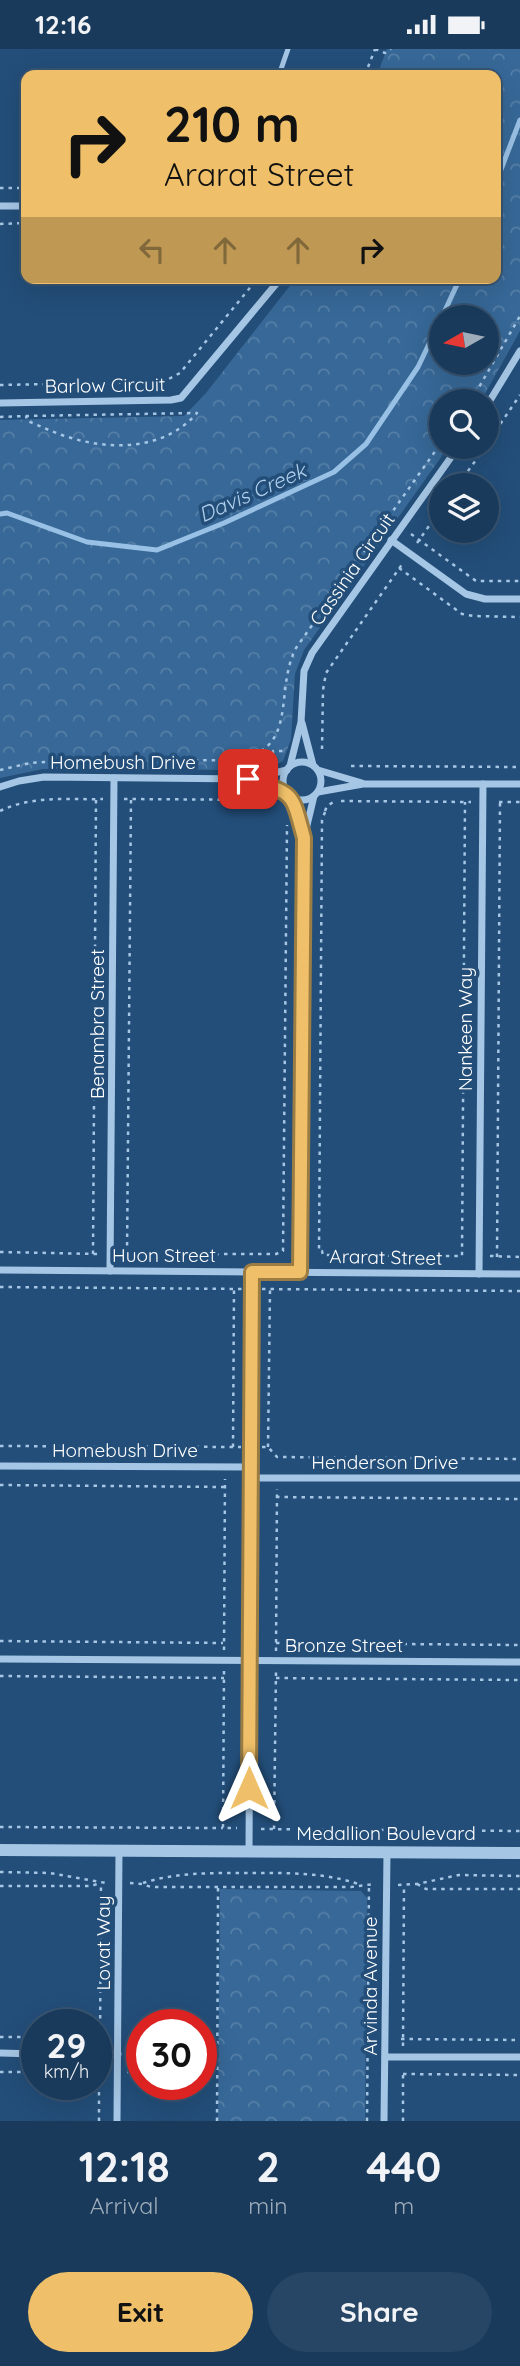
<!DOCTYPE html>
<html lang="en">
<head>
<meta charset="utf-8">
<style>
  :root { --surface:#1a3a5b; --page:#274564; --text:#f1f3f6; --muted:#9fadbb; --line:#385471; --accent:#efc069 }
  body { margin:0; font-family:Quicksand,sans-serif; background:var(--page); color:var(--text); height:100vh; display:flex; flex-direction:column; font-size:26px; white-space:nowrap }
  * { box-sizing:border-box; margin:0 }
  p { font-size:23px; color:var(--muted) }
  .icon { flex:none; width:38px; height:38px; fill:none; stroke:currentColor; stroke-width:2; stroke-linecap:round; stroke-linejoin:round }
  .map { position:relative; height:2072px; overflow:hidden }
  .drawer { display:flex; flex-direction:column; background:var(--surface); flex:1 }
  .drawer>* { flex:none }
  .guide { position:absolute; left:21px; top:21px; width:480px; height:214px; border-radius:14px; box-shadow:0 7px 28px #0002,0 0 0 2px var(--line); background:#efc069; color:#111; overflow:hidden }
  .needle { width:46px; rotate:261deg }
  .tools { position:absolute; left:429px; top:256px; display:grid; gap:14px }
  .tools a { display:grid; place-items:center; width:70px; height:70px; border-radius:50%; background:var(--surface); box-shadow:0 7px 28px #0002,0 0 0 2px var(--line); font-size:35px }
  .speed { position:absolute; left:21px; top:1960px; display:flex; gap:14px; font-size:35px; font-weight:700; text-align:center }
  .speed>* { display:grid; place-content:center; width:91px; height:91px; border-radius:50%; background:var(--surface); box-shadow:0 7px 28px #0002,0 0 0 2px var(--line); line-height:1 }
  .speed small { font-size:18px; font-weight:400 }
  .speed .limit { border:10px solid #d22; background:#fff; color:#111 }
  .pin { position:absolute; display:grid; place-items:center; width:60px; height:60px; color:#fff; margin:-30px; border-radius:14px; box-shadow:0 4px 10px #0006 }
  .me { position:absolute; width:77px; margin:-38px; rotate:0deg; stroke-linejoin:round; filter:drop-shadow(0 0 5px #0008) }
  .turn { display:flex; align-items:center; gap:24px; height:147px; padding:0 28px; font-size:32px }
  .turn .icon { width:91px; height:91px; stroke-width:2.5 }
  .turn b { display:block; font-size:49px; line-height:60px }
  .lanes { display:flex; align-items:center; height:66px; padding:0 28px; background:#0003; justify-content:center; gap:35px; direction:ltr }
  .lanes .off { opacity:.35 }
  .eta { display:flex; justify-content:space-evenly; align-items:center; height:119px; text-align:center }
  .eta b { font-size:42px; font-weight:800; line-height:49px }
  .button { display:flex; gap:14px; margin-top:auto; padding:14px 28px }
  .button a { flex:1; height:80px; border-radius:42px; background:var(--accent); color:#111; font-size:28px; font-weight:800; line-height:80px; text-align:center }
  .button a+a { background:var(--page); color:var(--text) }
  .status { display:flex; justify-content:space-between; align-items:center; height:49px; padding:0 35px; background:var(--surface); direction:ltr }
  .status svg { height:19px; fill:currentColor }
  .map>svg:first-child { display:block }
  .forest { fill:url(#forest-crowns); fill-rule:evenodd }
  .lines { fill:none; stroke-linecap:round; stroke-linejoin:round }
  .stream { stroke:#99c1e5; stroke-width:5 }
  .path { stroke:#a5c6e4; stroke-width:2.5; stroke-dasharray:3.5 5; stroke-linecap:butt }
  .service { stroke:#a5c6e4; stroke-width:5 }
  .minor { stroke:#a5c6e4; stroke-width:7 }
  .tertiary { stroke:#a5c6e4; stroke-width:12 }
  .route-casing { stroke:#9b7d44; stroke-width:18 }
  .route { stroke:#efc069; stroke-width:12 }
  .labels { text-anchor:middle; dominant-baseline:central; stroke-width:7; stroke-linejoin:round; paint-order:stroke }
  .street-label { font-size:19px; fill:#fff; stroke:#234e79 }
  .water-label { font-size:21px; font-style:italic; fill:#b0cfec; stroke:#234e79 }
</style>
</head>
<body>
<div class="status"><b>12:16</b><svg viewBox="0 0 49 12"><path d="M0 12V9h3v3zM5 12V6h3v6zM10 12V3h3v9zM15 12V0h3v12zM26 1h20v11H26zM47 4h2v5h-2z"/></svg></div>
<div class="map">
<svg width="520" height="2072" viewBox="0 0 520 2072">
  <defs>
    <pattern id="forest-crowns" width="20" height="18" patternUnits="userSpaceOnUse" patternTransform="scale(1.75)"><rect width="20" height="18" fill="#376897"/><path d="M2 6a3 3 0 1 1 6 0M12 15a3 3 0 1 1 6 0" fill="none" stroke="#557fa7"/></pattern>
  </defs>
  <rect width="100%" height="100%" fill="#234e79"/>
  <!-- forest -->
  <g class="forest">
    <path d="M387,0H520V282L481,352H441V397H449L304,601L295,625L291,690L283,712L270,719L253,721L43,720L0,729V371L184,367L206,344L296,229H495V26H377ZM441,268H486V313H441Z"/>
    <path d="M220,1840L361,1842L367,1849L365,2072H218Z"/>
  </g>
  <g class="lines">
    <!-- stream -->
    <g class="stream">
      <path d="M495,136L520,71"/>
      <path d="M442,268L460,229"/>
      <path d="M0,465L7,464L87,493L157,501L224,474L334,423L366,395L418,318L441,270"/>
    </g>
    <!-- path -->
    <g class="path">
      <path d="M375,0L385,4L391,0"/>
      <path d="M365,26L375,0"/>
      <path d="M0,139H26"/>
      <path d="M0,175L26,174"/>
      <path d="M0,336L163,333L180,324L258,229"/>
      <path d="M471,352L520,267"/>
      <path d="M0,368L26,367L197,364C165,401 112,402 68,388C54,384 41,377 27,372L26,367"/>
      <path d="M486,396L520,346"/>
      <path d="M458,436L486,397"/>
      <path d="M411,485L476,532H520"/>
      <path d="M417,494L441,460"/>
      <path d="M399,519L462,565L474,567L520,568"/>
      <path d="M322,700L323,641L326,624L403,514"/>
      <path d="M273,713V702H283"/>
      <path d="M351,717L520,718"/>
      <path d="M0,721L30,714L45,713L233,711C301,703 273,643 296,599L441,394"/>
      <path d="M124,750L271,751"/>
      <path d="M341,752L471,753"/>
      <path d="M499,753H520"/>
      <path d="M0,762C33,746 68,751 103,750"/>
      <path d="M325,762L327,757L335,752"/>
      <path d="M325,763L322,771L319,1202H322L323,1206L462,1207L465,753"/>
      <path d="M0,1203L98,1205"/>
      <path d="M93,1205L96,750"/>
      <path d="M122,1205H276L283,1202L287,776"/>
      <path d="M127,1205L131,750"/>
      <path d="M490,1207L520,1208"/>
      <path d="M497,1208L500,753"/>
      <path d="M0,1238L242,1240"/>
      <path d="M262,1240L520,1242"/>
      <path d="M0,1397L241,1398"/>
      <path d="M233,1398L234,1240"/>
      <path d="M262,1398H268L277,1408L520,1410"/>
      <path d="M268,1398L270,1241"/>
      <path d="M0,1436L224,1438"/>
      <path d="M276,1448L520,1450"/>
      <path d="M0,1592L223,1594"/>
      <path d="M276,1594L520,1596"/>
      <path d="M224,1601L225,1430"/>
      <path d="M276,1602L277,1440"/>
      <path d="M224,1622L223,1779H237"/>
      <path d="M0,1627L224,1629"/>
      <path d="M276,1629L520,1631"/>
      <path d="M0,1778L223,1779"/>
      <path d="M261,1780L520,1782"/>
      <path d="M274,1780L276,1622"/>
      <path d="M0,1823L50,1824L106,1834"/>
      <path d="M130,1834L142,1835L151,1838H351L374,1835"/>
      <path d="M143,1834C177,1823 213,1824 249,1824C287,1824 325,1823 361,1836"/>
      <path d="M417,1835L426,1840H520"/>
      <path d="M398,1836L417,1835L459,1826L520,1827"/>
      <path d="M0,1837H91L97,1835"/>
      <path d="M0,1988H37"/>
      <path d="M401,1990L520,1991"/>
      <path d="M100,1995L101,1834"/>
      <path d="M403,1997L404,1836"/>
      <path d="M201,2006H217"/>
      <path d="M0,2023H37"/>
      <path d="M127,2023H135V2006H142"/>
      <path d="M403,2025L520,2026"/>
      <path d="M99,2072V2016"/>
      <path d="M217,2072L218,1838"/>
      <path d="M367,2072L369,1835"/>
      <path d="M403,2072V2021"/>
    </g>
    <!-- service -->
    <path class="service" d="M279,26L288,0"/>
    <!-- minor -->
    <g class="minor">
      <path d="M0,157H26"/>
      <path d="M0,354L171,351L181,349L281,229"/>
      <path d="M486,358L520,302"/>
      <path d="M391,491L466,545L485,550H520"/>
      <path d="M302,674L313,716"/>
      <circle cx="302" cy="732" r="19"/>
      <path d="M290,717L301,673L304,622L312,604L459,397"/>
      <path d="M318,721L362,734"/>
      <path d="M248,730L287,744"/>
      <path d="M0,738L19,732L44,728L248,730L287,721"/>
      <path d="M318,743L363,735H520"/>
      <path d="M292,749L304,789L300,1223"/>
      <path d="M304,789L314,747"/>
      <path d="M0,1221L520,1225"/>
      <path d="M110,1222L114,729"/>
      <path d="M479,1225L483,735"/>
      <path d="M0,1417L251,1418"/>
      <path d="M251,1429H520"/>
      <path d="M0,1610L520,1613"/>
      <path d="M249,1803L252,1223"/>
      <path d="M0,2004L37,2005"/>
      <path d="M96,2005H118"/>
      <path d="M385,2008H520"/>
      <path d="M117,2072L119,1801"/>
      <path d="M384,2072L387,1803"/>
    </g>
    <!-- tertiary -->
    <path class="tertiary" d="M0,1801L520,1804"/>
  </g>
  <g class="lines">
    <!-- route casing -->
    <g class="route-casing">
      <path id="route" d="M248,730C295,746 291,741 304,789L300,1223H252L249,1739"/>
    </g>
    <!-- route -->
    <use href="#route" class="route"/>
  </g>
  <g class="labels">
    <!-- street labels -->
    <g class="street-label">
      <text transform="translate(105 336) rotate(-1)">Barlow Circuit</text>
      <text transform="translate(352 520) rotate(-55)">Cassinia Circuit</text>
      <text x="123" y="713">Homebush Drive</text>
      <text transform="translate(97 975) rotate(-90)">Benambra Street</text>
      <text transform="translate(465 980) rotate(-90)">Nankeen Way</text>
      <text x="164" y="1206">Huon Street</text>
      <text transform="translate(386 1208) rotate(1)">Ararat Street</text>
      <text x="125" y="1401">Homebush Drive</text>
      <text x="385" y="1413">Henderson Drive</text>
      <text x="344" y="1596">Bronze Street</text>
      <text x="386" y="1784">Medallion Boulevard</text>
      <text transform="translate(103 1894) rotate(-90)">Lovat Way</text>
      <text transform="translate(370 1937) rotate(-90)">Arvinda Avenue</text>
    </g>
    <!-- water labels -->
    <g class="water-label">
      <text transform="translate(252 443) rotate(-24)">Davis Creek</text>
    </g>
  </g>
</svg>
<div class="tools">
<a><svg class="needle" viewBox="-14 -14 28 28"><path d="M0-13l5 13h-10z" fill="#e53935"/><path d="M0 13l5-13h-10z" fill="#9fadbb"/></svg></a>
<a><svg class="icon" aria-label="search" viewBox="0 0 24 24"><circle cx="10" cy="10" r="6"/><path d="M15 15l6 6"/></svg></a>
<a><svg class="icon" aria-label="layers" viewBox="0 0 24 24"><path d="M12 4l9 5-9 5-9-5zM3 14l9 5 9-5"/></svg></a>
</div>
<div class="speed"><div>29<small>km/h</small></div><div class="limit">30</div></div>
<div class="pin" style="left:248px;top:730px;background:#d93025"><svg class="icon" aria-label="arrive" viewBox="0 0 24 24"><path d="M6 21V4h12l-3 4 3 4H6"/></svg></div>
<svg class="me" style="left:249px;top:1739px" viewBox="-20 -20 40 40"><path d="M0-17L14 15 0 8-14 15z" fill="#efc069" stroke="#fff" stroke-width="4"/></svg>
<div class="guide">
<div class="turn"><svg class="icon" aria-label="right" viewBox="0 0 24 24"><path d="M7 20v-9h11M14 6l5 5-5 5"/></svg><div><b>210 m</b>Ararat Street</div></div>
<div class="lanes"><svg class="icon off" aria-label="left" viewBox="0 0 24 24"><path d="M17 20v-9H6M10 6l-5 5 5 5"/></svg><svg class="icon off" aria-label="ahead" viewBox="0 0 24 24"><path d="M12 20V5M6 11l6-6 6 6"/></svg><svg class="icon off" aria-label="ahead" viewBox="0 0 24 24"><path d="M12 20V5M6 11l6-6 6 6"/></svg><svg class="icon" aria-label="right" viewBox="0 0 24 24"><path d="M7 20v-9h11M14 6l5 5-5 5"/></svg></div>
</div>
</div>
<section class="drawer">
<div class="eta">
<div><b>12:18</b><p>Arrival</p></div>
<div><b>2</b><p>min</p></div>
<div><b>440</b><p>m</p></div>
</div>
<div class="button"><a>Exit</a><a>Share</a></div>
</section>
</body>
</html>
